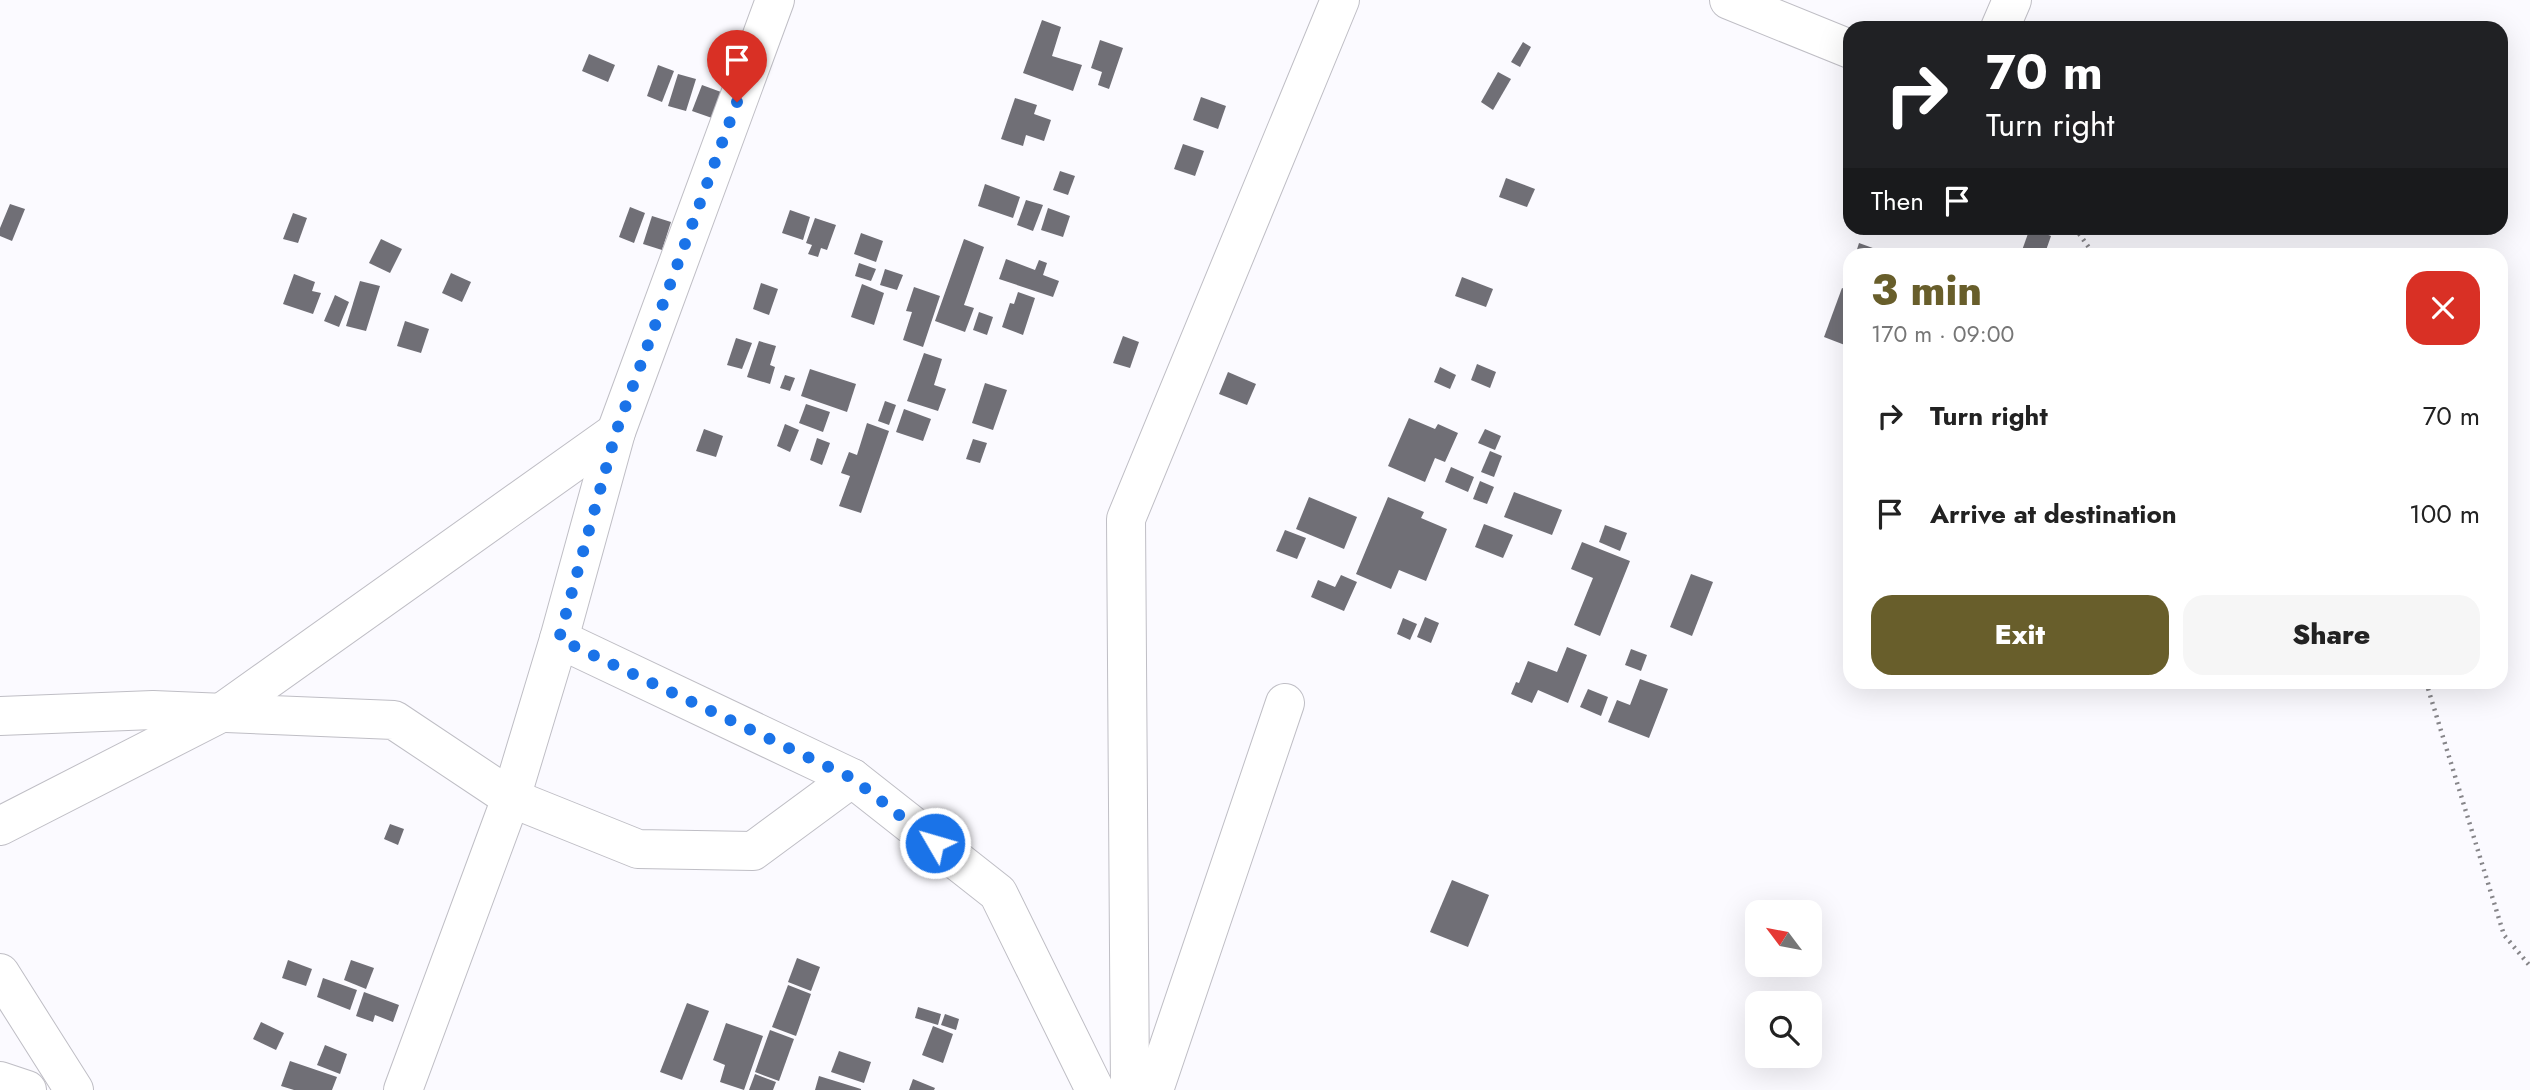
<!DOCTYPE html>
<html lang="en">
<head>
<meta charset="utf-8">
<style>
  :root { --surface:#fff; --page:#f6f6f6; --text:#222; --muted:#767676; --accent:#685e2b }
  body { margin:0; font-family:Jost,sans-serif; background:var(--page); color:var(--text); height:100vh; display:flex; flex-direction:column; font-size:26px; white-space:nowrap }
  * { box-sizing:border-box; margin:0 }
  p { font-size:23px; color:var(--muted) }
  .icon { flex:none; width:38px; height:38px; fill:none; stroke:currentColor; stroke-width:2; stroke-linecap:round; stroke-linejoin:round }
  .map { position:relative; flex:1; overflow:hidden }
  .panel { position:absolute; left:1843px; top:248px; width:665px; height:441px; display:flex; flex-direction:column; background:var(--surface); border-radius:21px; box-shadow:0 7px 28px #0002 }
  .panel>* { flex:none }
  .hud { position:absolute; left:1843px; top:21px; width:665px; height:214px; border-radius:21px; box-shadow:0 7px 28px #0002; background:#202124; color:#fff; overflow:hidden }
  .needle { width:46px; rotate:302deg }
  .fabs { position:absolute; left:1745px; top:900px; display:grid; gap:14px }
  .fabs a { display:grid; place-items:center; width:77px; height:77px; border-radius:14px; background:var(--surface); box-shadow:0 7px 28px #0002; font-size:35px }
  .pin { position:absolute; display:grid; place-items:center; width:60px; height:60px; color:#fff; margin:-72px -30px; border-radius:50% 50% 50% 0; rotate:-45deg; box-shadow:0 0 7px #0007 }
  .pin .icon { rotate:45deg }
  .me { position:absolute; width:77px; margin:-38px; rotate:308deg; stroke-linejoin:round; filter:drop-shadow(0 0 5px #0008) }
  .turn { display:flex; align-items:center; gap:24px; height:147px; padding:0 28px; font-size:32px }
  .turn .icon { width:91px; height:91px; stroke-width:2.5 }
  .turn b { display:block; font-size:49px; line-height:60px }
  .then { display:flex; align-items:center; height:66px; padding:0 28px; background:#0003; gap:14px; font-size:26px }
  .round { display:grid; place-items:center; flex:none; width:74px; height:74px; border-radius:21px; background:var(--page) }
  .headline { display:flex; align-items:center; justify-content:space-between; height:119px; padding:0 28px }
  h1 { font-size:42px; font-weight:800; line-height:52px; color:var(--accent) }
  .action { display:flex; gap:14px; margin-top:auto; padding:14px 28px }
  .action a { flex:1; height:80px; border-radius:21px; background:var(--accent); color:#fff; font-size:28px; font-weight:800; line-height:80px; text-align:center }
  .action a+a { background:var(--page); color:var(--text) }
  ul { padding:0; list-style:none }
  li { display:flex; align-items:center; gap:21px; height:98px; padding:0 28px }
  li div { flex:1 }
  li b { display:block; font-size:26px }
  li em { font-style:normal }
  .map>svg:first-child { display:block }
  .building { fill:#706f76 }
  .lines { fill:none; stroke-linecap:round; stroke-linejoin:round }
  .minor-casing { stroke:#bfbec5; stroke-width:40 }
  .path { stroke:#868589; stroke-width:4.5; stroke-dasharray:2 5; stroke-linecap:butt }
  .minor { stroke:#fff; stroke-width:38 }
  .route { stroke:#1a73e8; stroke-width:12; stroke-dasharray:0 21.6 }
</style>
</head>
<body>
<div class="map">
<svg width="2530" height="1090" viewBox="0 0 2530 1090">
  <rect width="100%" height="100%" fill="#fbfaff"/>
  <!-- building -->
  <g class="building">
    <path d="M1042,20L1061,27L1052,56L1082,65L1073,91L1023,73Z"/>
    <path d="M1100,40L1123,48L1109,89L1098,85L1102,72L1091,68Z"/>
    <path d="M1523,42L1531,47L1520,67L1511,62Z"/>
    <path d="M589,54L615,65L608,82L582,71Z"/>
    <path d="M658,65L674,71L662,102L647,96Z"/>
    <path d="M1498,72L1511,79L1493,110L1481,102Z"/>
    <path d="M678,74L696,79L686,111L668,106Z"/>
    <path d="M702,85L721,92L712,118L692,111Z"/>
    <path d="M1201,97L1226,106L1218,129L1193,120Z"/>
    <path d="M1015,98L1037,105L1034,114L1051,120L1044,141L1026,135L1023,146L1001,139Z"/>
    <path d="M1183,144L1204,151L1195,176L1174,169Z"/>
    <path d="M1060,171L1075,176L1068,195L1053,190Z"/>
    <path d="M1506,178L1535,189L1527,207L1499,197Z"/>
    <path d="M985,184L1020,197L1013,218L978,206Z"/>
    <path d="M1026,200L1043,205L1033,231L1017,225Z"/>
    <path d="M10,204L25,209L12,241L0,236V228Z"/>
    <path d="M630,207L645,213L634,243L619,237Z"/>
    <path d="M1048,208L1070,216L1063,237L1041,230Z"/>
    <path d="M790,210L810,217L803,240L782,233Z"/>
    <path d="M293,213L307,218L298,243L283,239Z"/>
    <path d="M652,216L671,222L662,250L643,244Z"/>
    <path d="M815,218L836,225L827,250L821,248L818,257L808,254L812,245L806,243Z"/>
    <path d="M2030,228L2051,236L2044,256H2020Z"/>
    <path d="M861,233L883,241L876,262L854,254Z"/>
    <path d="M381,239L402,249L390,273L369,263Z"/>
    <path d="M964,239L984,247L964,305L974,308L965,332L935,321Z"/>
    <path d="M1859,243L1892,255V256H1855Z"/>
    <path d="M1006,259L1035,270L1039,260L1047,263L1043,275L1059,281L1053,297L999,279Z"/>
    <path d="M859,263L876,269L871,281L855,276Z"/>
    <path d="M885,269L903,275L897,290L880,285Z"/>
    <path d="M451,273L471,282L462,302L442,293Z"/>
    <path d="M294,274L315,282L312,291L321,293L313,314L283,304Z"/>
    <path d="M1462,277L1493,289L1486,307L1455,296Z"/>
    <path d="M360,281L380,286L366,331L346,326Z"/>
    <path d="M761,283L778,289L769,315L753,309Z"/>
    <path d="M862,284L884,293L874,325L851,317Z"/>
    <path d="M914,287L940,296L923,347L903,340L912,312L906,311Z"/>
    <path d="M1842,288L1850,291V347L1824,337Z"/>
    <path d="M1018,292L1035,298L1023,335L1002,327L1010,303L1014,304Z"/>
    <path d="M335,295L349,302L339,327L324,321Z"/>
    <path d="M979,312L993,317L987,335L973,330Z"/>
    <path d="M405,321L429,329L421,353L397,346Z"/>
    <path d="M1123,336L1139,342L1130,368L1113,363Z"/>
    <path d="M736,338L752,343L742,369L727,365Z"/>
    <path d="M759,341L776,346L770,365L775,367L770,384L747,377Z"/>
    <path d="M924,353L942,359L934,385L946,389L938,411L907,401Z"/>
    <path d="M1477,364L1496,372L1490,388L1471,380Z"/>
    <path d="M1440,367L1456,375L1450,389L1434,382Z"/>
    <path d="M810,369L856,384L847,412L801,396Z"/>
    <path d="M1228,372L1256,384L1247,405L1219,394Z"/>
    <path d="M785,375L795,378L790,391L780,388Z"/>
    <path d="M985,383L1007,390L993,430L972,423Z"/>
    <path d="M885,401L896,405L889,425L878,421Z"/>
    <path d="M806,404L830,412L823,432L799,423Z"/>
    <path d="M904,409L931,419L923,441L896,432Z"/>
    <path d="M1409,418L1435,429L1438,424L1458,433L1445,462L1435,458L1425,482L1388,466Z"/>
    <path d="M867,423L889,431L861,513L839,506L850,476L841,473L849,452L857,455Z"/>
    <path d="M785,424L799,430L790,452L777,446Z"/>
    <path d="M704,429L723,436L716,457L696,451Z"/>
    <path d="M1485,429L1501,436L1495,450L1478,443Z"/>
    <path d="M817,438L830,443L822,465L810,460Z"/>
    <path d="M973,439L987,443L980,463L966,459Z"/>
    <path d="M1490,451L1502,456L1494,477L1481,472Z"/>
    <path d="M1451,467L1474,477L1468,492L1445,482Z"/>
    <path d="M1480,481L1494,487L1487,504L1473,499Z"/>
    <path d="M1514,492L1562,510L1552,535L1504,517Z"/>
    <path d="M1309,497L1357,517L1344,549L1296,529Z"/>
    <path d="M1388,497L1424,512L1421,518L1447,529L1426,581L1399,570L1391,589L1356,574Z"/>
    <path d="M1484,524L1513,535L1503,558L1475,547Z"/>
    <path d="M1605,525L1627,533L1620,551L1599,542Z"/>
    <path d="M1285,530L1306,538L1297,559L1276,551Z"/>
    <path d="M1582,542L1630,561L1600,636L1574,625L1593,578L1571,569Z"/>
    <path d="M1691,574L1713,582L1692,636L1670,627Z"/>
    <path d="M1341,575L1357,582L1344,611L1311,597L1318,580L1335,587Z"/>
    <path d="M1425,617L1439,623L1431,643L1417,637Z"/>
    <path d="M1403,618L1417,624L1410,640L1397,634Z"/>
    <path d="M1567,647L1587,655L1568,703L1538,690L1532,703L1511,694L1516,682L1519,683L1528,661L1557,672Z"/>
    <path d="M1631,649L1647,655L1641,671L1625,665Z"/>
    <path d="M1640,679L1668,689L1649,738L1608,722L1617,700L1630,705Z"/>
    <path d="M1588,689L1608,697L1601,716L1580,707Z"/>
    <path d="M390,824L404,829L398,845L384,839Z"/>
    <path d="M1452,880L1489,895L1468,947L1430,932Z"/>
    <path d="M797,958L820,967L811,991L788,982Z"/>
    <path d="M288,960L312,969L306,986L282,978Z"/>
    <path d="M351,960L374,968L366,989L344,980Z"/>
    <path d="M323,978L357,990L350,1010L317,997Z"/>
    <path d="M788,985L811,994L796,1036L772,1027Z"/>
    <path d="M364,992L399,1005L393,1022L375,1015L373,1022L356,1016Z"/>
    <path d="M687,1003L709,1011L682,1080L660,1072Z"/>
    <path d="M918,1007L941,1014L938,1025L915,1018Z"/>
    <path d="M945,1014L959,1019L956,1030L941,1025Z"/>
    <path d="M261,1022L284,1033L276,1050L253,1039Z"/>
    <path d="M726,1023L763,1036L744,1090L720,1082L725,1065L713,1060Z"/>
    <path d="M933,1026L953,1034L943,1063L922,1055Z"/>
    <path d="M770,1030L794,1039L779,1081L755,1072Z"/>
    <path d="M325,1045L347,1054L340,1074L317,1065Z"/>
    <path d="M839,1051L871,1062L864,1083L831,1072Z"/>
    <path d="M290,1061L337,1077L332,1090H294L281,1086Z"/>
    <path d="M755,1074L776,1082L773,1090H749Z"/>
    <path d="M819,1076L861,1089V1090H815Z"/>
    <path d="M913,1079L935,1088L934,1090H909Z"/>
  </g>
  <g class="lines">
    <!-- minor casing -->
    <g class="minor-casing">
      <g id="minor">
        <path d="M1729,0L1850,49"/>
        <path d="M2000,28L2012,0"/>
        <path d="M559,639L852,778L998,893L1095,1090"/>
        <path d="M0,716L153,710L394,720L511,798L638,849L753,851L852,778"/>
        <path d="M0,826L221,713L616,432"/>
        <path d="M0,973L74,1090"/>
        <path d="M0,1081L27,1090"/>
        <path d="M403,1090L511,798L559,639L616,432L775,0"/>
        <path d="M1130,1090L1126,519L1340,0"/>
        <path d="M1154,1090L1285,703"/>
      </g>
    </g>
    <!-- path -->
    <g class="path">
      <path d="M2075,228L2095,256"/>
      <path d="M2426,682L2504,935L2530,966"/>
    </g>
    <!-- minor -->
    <use href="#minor" class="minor"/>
  </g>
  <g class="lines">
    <!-- route -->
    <path class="route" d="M737,102L616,432L559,639L852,778L935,843"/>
  </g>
</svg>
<div class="fabs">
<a><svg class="needle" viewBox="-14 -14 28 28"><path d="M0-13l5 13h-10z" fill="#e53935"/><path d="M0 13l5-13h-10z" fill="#767676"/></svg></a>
<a><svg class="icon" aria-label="search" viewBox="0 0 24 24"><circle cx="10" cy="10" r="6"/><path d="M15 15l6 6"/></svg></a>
</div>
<div class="pin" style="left:737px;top:102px;background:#d93025"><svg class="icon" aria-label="arrive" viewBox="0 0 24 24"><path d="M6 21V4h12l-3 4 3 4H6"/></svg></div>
<svg class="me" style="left:935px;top:843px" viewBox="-20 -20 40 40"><circle r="17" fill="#1a73e8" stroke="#fff" stroke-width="3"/><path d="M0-11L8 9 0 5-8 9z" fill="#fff"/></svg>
<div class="hud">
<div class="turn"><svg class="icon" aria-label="right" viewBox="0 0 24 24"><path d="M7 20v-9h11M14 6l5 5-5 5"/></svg><div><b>70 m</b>Turn right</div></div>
<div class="then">Then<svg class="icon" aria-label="arrive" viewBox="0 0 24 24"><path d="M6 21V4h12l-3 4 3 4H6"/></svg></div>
</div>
<section class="panel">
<div class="headline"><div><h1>3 min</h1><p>170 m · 09:00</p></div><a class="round" style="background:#d93025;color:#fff"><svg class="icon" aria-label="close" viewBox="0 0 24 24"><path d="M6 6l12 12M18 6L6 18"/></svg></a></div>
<ul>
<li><svg class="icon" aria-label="right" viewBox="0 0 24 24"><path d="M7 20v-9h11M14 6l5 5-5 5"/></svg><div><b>Turn right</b></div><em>70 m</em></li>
<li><svg class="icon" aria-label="arrive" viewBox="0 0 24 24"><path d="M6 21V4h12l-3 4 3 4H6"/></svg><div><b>Arrive at destination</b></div><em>100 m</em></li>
</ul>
<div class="action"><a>Exit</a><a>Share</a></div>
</section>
</div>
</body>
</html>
